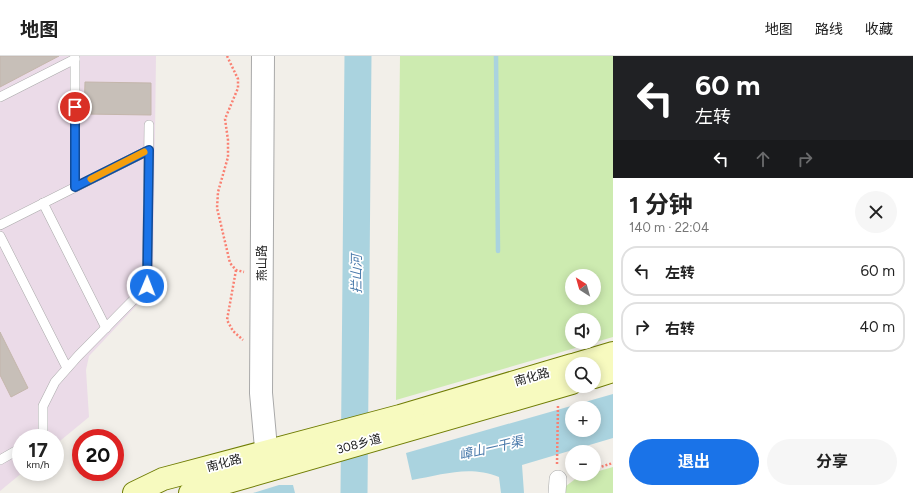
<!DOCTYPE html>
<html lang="zh">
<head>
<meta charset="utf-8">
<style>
  :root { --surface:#fff; --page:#f6f6f6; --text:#222; --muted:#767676; --line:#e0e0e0; --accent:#1a73e8 }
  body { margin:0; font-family:Figtree,"Noto Sans SC",sans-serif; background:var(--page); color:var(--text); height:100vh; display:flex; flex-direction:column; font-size:15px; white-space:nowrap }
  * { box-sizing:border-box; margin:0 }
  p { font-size:13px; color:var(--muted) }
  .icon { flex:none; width:22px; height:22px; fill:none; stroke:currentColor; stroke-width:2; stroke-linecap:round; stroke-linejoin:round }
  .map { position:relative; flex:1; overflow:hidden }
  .panel { display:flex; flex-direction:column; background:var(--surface); width:300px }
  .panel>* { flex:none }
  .banner { background:#202124; color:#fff; overflow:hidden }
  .needle { width:26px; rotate:323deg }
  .fabs { position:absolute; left:565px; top:213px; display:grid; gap:8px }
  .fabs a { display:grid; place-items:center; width:36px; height:36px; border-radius:50%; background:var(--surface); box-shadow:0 2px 10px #0003; font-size:20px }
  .speed { position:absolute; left:12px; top:373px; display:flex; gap:8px; font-size:20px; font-weight:700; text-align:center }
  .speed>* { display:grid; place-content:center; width:52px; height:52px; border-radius:50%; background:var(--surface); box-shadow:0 2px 10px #0003; line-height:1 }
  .speed small { font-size:10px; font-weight:400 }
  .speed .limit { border:6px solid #d22; background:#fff; color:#111 }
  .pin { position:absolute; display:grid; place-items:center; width:34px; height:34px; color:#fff; margin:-17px; border:2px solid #fff; border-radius:50%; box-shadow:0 1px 4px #0007 }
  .me { position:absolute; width:44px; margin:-22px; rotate:1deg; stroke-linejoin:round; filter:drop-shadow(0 0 3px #0008) }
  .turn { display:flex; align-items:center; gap:14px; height:84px; padding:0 16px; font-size:18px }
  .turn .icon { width:52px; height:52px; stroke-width:2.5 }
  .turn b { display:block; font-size:28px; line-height:34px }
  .lanes { display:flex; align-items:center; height:38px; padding:0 16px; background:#0003; justify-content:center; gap:20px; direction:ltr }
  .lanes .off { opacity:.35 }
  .round { display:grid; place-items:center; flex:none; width:42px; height:42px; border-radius:21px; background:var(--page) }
  .head { display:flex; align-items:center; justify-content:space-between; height:68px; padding:0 16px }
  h1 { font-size:24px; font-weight:700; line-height:30px }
  .button { display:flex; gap:8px; margin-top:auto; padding:8px 16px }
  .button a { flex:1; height:46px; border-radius:24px; background:var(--accent); color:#fff; font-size:16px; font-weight:700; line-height:46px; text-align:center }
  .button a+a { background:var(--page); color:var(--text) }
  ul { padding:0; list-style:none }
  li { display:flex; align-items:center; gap:12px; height:50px; margin:0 8px 6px; padding:0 8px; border:2px solid var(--line); border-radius:16px }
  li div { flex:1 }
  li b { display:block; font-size:15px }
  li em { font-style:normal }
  header { display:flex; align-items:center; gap:24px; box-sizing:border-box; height:56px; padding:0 20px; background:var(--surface); border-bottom:1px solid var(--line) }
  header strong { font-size:19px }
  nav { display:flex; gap:22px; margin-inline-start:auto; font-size:14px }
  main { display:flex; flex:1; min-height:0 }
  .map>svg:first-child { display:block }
  .industrial { fill:#ebdbe8 }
  .grass { fill:#cdebb0; fill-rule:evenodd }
  .water { fill:#aad3df; fill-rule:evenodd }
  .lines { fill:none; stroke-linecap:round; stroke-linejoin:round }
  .stream { stroke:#aad3df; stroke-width:4.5 }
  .river { stroke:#aad3df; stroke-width:27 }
  .building { fill:#c7bfb8; stroke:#c4b6ab }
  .service-casing { stroke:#a9a9a9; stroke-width:10 }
  .minor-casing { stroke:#a9a9a9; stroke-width:18 }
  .tertiary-casing { stroke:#a9a9a9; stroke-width:24 }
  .secondary-casing { stroke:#707d05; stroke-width:24 }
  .path { stroke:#fa8072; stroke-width:2.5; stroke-dasharray:2 2; stroke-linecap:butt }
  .service { stroke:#fff; stroke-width:9 }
  .minor { stroke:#fff; stroke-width:17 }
  .tertiary { stroke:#fff; stroke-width:22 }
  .secondary { stroke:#f7fabf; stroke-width:22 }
  .route-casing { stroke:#114b97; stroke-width:10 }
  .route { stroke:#1a73e8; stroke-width:7 }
  .slow { stroke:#f59e0b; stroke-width:7 }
  .labels { text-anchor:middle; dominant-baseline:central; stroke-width:3.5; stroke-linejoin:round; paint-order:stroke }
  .street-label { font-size:12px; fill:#222; stroke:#fff }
  .water-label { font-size:13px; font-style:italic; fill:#4a7aab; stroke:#fff }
</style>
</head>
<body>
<header>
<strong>地图</strong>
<nav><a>地图</a><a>路线</a><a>收藏</a></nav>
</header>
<main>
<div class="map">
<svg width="613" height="437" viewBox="0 0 613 437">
  <rect width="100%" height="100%" fill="#f2efe9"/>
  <!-- industrial -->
  <path class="industrial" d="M0,0H156L153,232L89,300L86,314L89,361L55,389V382H21V416H23L0,435Z"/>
  <!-- grass -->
  <g class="grass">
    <path d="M400,0H613V281L396,344ZM572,220H594V242H572ZM572,264H594V286H572Z"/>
    <path d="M613,411V437H562L566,430L578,421Z"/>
  </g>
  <!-- water -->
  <g class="water">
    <path d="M613,338V382L522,409L524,437H501L499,421C468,409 443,419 412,424L406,397ZM572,352H594V374H572Z"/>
    <path d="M279,429H293L295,437H253Z"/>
  </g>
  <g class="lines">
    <!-- stream -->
    <path class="stream" d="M496,0L498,195"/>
    <!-- river -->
    <path class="river" d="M354,437L358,0"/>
  </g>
  <!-- building -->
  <g class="building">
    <path d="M0,0H59L0,31Z"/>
    <path d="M85,26L151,27V59L84,58Z"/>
    <path d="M0,276L28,332L11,341L0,319Z"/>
  </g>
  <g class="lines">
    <!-- service casing -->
    <g class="service-casing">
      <g id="service">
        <path d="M0,41L75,3"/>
        <path d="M75,131V0"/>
        <path d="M43,147L106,272"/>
        <path d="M0,169L149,94"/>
        <path d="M0,180L67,312"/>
        <path d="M39,382L43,376V350L55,326L78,300L147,230L149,69"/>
        <path d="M0,404L21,392"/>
      </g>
    </g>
    <!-- minor casing -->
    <g class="minor-casing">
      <path id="minor" d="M557,437L558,423"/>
    </g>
    <!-- tertiary casing -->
    <g class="tertiary-casing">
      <path id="tertiary" d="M263,0L261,337L268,414"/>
    </g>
    <!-- secondary casing -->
    <g class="secondary-casing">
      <g id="secondary">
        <path d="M576,308L613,297"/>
        <path d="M594,321L613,315"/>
        <path d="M134,437L163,423L400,360L572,309"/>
        <path d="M190,437L572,327"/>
      </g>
    </g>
    <!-- path -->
    <g class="path">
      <path d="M227,0L238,23V32L225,63L228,84V101L218,136L217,152L230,207L236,214L244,216"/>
      <path d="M236,214L227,264L233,275L243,284"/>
      <path d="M557,408L558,349"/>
      <path d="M594,413L613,407"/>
    </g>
    <!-- service -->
    <use href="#service" class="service"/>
    <!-- minor -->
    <use href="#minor" class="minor"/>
    <!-- tertiary -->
    <use href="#tertiary" class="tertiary"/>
    <!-- secondary -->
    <use href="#secondary" class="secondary"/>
  </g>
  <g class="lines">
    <!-- route casing -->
    <g class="route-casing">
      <path id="route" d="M75,51V131L149,94L147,230"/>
    </g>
    <!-- route -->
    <use href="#route" class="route"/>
    <!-- slow -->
    <path class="slow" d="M91,123L144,96"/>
  </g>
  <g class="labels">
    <!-- street labels -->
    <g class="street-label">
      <text transform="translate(262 207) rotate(-90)">燕山路</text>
      <text transform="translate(532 321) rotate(-16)">南化路</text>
      <text transform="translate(359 388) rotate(-15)">308乡道</text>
      <text transform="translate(224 407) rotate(-15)">南化路</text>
    </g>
    <!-- water labels -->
    <g class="water-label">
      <text transform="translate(356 218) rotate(-90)">拦山河</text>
      <text transform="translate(491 392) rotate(-13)">嶂山一干渠</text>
    </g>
  </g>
</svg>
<div class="fabs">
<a><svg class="needle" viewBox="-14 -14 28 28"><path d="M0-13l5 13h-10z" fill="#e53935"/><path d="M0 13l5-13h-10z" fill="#767676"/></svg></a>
<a><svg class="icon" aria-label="sound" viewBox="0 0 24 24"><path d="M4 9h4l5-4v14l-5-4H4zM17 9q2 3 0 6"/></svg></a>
<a><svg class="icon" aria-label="search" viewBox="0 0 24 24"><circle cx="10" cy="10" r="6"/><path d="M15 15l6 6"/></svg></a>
<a>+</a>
<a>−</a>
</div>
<div class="speed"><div>17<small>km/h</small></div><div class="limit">20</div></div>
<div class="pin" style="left:75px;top:51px;background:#d93025"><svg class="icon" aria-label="arrive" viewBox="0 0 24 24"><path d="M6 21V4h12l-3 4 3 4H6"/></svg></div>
<svg class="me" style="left:147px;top:230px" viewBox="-20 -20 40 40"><circle r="17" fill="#1a73e8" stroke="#fff" stroke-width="3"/><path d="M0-11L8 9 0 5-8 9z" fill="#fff"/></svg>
</div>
<section class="panel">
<div class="banner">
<div class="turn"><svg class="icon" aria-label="left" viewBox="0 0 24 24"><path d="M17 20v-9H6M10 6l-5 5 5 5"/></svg><div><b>60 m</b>左转</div></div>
<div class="lanes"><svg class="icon" aria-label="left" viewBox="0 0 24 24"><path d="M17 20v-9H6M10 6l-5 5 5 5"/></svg><svg class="icon off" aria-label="ahead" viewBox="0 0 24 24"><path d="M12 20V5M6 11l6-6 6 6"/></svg><svg class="icon off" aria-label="right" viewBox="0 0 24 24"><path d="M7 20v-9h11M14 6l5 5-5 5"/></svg></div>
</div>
<div class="head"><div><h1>1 分钟</h1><p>140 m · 22:04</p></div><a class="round"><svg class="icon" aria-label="close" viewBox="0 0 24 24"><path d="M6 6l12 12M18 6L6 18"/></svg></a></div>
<ul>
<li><svg class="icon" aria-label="left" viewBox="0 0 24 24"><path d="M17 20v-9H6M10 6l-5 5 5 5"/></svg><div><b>左转</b></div><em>60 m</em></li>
<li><svg class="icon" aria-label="right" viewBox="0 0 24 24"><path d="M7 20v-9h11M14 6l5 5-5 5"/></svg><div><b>右转</b></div><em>40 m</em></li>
</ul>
<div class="button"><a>退出</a><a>分享</a></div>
</section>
</main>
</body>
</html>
